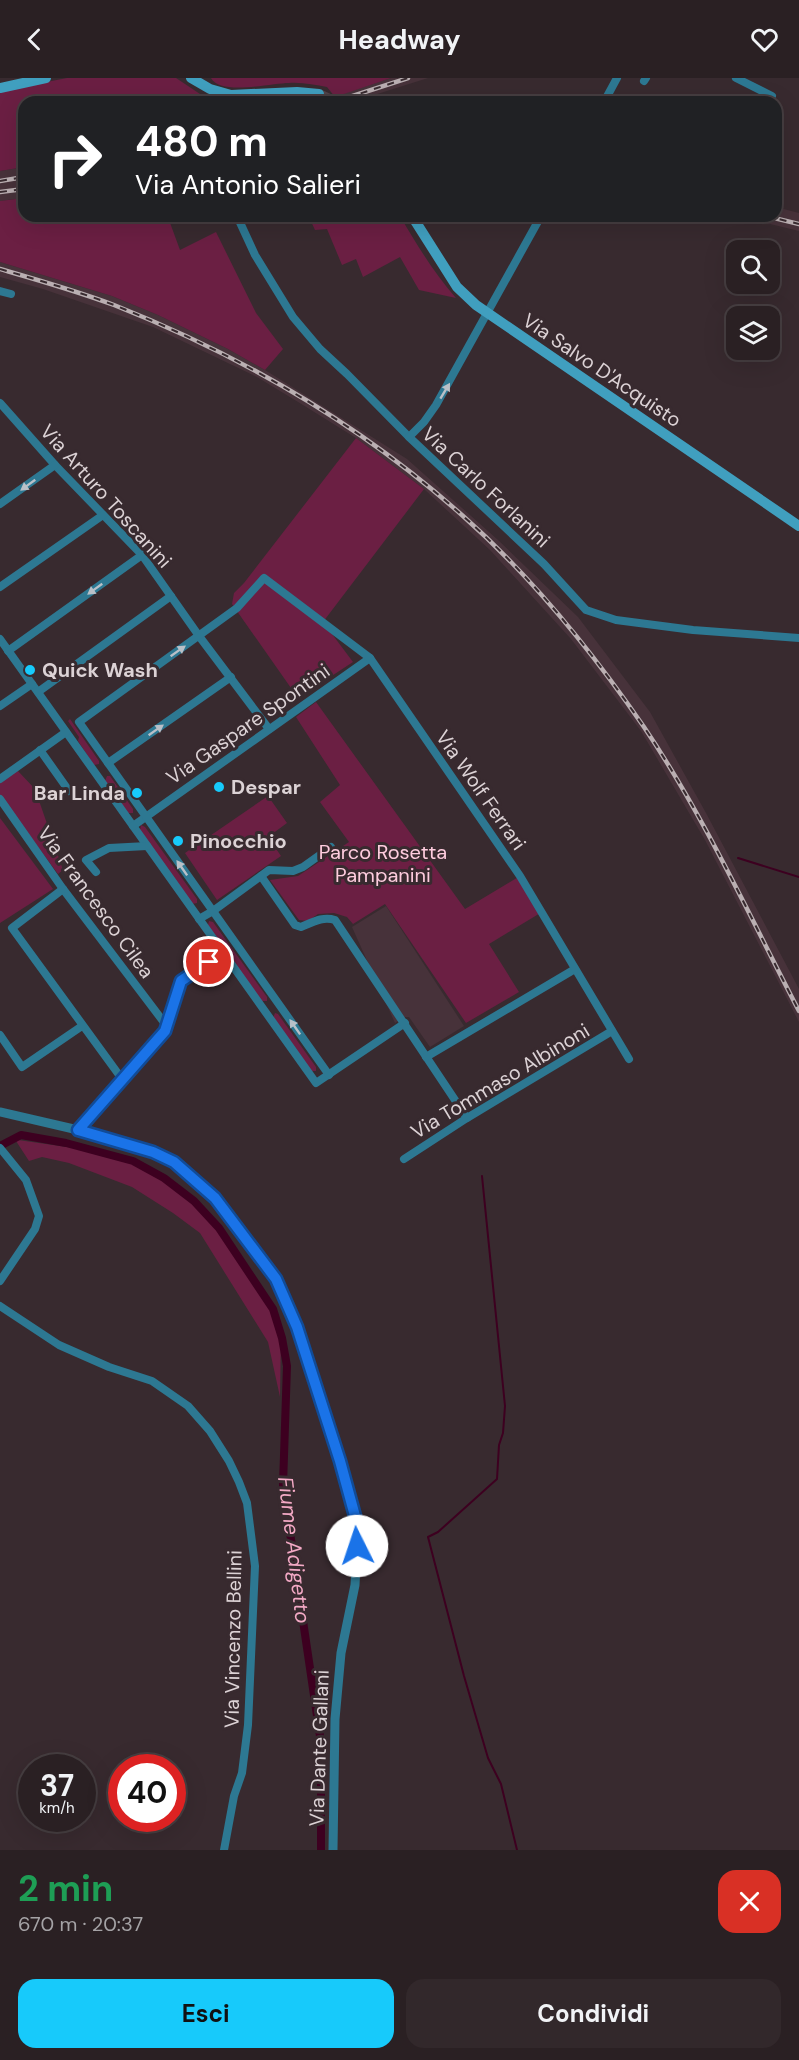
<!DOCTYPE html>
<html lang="it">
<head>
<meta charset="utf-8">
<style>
  :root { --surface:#2a2023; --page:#32282b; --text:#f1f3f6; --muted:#a5a3a6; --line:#463e41; --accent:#17cafb }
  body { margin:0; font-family:"DM Sans",sans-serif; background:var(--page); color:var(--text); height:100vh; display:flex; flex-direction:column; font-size:22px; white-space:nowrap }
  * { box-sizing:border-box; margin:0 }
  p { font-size:20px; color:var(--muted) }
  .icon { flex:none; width:33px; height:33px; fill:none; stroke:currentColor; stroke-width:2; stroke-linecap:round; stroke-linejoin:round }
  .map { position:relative; height:1772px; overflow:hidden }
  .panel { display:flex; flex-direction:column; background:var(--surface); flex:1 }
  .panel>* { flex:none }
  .guide { position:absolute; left:18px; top:18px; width:764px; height:126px; border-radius:18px; box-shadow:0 6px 24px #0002,0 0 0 2px var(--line); background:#202124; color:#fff; overflow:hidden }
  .controls { position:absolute; left:726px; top:162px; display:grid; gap:12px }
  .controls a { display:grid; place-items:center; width:54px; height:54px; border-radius:12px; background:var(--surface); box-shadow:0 6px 24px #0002,0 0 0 2px var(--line); font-size:30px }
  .speed { position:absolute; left:18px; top:1676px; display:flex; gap:12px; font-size:30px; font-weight:700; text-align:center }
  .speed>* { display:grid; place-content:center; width:78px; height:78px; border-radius:50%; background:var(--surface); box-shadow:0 6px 24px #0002,0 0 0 2px var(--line); line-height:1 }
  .speed small { font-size:15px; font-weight:400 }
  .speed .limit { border:9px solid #d22; background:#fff; color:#111 }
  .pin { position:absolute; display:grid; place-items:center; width:51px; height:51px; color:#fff; margin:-26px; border:3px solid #fff; border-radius:50%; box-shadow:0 2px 6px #0007 }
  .me { position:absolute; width:66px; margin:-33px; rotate:356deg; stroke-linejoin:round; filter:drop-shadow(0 0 4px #0008) }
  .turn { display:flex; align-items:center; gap:21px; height:126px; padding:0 18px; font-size:27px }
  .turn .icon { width:78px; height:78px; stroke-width:2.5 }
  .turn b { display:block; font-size:42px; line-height:51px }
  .round { display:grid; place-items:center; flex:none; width:63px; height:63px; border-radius:18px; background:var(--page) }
  .summary { display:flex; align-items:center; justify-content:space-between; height:102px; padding:0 18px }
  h1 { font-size:36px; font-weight:700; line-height:45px; color:#1e9e55 }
  .cta { display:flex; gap:12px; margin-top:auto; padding:12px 18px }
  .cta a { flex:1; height:69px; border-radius:18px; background:var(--accent); color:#111; font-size:24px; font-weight:700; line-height:69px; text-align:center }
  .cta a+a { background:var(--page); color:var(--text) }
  header { display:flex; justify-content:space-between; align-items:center; height:78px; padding:0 18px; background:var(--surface); font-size:27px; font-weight:700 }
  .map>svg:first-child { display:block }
  .built { fill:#47323a }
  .green { fill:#6b1f43 }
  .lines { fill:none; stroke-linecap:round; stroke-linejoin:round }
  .stream { stroke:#3d0020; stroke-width:2 }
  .canal { stroke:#3d0020; stroke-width:8 }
  .secondary-tunnel { stroke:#514348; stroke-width:10; stroke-dasharray:10 5; stroke-linecap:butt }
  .minor { stroke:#2d7892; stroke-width:8 }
  .tertiary { stroke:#2d7892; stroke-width:9 }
  .secondary { stroke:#409fbf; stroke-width:10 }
  .rail-casing { stroke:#baafb2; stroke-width:4.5 }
  .rail { stroke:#382a2f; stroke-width:2; stroke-dasharray:7; stroke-linecap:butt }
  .oneway { fill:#b9c0c8 }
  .route-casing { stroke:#114b97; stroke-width:15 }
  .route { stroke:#1a73e8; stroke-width:10 }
  .poi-dot { fill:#17cafb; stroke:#382a2f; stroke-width:2 }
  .labels { text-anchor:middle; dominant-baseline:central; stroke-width:6; stroke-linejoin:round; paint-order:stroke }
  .street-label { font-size:20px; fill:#dcd2d5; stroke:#382a2f }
  .poi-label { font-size:20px; font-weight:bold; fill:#dcd2d5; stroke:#382a2f; text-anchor:start }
  .park-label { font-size:20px; fill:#feccde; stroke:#382a2f }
  .water-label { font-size:21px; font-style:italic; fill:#f3a9c5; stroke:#382a2f }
</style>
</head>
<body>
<header><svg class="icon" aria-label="back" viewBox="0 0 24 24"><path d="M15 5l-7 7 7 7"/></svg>Headway<svg class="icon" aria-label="heart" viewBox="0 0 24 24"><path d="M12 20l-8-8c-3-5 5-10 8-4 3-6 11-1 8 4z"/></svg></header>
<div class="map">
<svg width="799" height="1772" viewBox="0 0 799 1772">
  <rect width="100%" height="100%" fill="#382a2f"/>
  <!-- built -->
  <g class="built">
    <path d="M391,0H428L352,24H318Z"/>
    <path d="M24,89V120L0,123V93Z"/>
    <path d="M776,129L799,135V153L738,138H776Z"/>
    <path d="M0,184L112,218L158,237L228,271L265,292L407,381L498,462L578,539L650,634L706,735L799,911V944L705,762L641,653L571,561L490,472L424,411L356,360L303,327L257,299L153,249L43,211L0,199Z"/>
    <path d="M386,828L464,948L430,969L409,939H404L395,945L352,849Z"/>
  </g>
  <!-- green -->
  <g class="green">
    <path d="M67,0H176L200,16L202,24H24V89L0,93V13Z"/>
    <path d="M211,0H391L335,19L327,9C315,7 302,4 289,5C272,5 220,18 211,0Z"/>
    <path d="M24,120V138H176L169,142L180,172L216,154L256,235L283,271L265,292L228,271L158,237L112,218L0,184V123Z"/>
    <path d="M400,138C417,167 434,195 456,220L419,212L400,179L363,199L356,181L342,187L327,151L315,152L309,139Z"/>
    <path d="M356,360L424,411L323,544L353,584L298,620L232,526L234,515L244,505Z"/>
    <path d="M316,624L465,831L520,798L542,834L489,866L519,914L466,945L385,826L353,846L347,839L334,835L318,836L308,843L299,842L270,802L298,798L349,764L320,724L340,707L296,639Z"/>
    <path d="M70,641L99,683V686L94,687L78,663L79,659L68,643Z"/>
    <path d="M17,692L35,711L63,792L58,796L0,717V704Z"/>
    <path d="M107,698H110L133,731V735H128L105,703Z"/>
    <path d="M268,718L287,745L268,759L281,778L217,822L185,775Z"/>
    <path d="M0,740L53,811L0,845Z"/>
    <path d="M141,747L145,749L197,821V825L192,826L140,752Z"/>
    <path d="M209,843L213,844L267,919V923H261L208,847Z"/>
    <path d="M275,935L278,936L316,989V993H311L273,940Z"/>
    <path d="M18,1062L102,1074L138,1088L173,1105L192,1118L218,1148L264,1216L278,1243L281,1257L280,1319L268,1264L200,1155L173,1135L132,1109L69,1085L42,1079L29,1083L16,1063Z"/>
  </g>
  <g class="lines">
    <!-- stream -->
    <g class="stream">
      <path d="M738,780L799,799"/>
      <path d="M482,1098L505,1328L503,1355L499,1367L497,1401L438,1454L428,1459L464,1598L488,1680L501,1706L517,1772"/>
    </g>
    <!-- canal -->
    <path class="canal" d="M0,1068L21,1057L66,1065L133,1083L164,1100L194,1123L219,1150L273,1231L282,1260L287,1288L283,1407L321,1665V1772"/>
    <!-- secondary-tunnel -->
    <path class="secondary-tunnel" d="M319,16L336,24"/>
    <!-- minor -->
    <g class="minor">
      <path d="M736,0L772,18L768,24"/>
      <path d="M644,3L646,0"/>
      <path d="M604,24L617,0"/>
      <path d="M237,138L255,177L293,239L320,271L347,296L409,359L544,486L586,532L616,542L693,552L799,560"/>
      <path d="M0,213L11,216"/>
      <path d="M0,325L55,387L142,477L199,558L269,651"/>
      <path d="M409,359L424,344L436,327L541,138"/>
      <path d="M0,426L55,387"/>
      <path d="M0,509L103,437"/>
      <path d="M0,561L316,1005L405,945"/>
      <path d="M8,573L142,477"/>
      <path d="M38,614L171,518"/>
      <path d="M0,628L32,606"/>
      <path d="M40,672L69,713"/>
      <path d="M108,685L231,599"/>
      <path d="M0,701L66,654"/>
      <path d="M0,721L63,811L166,947"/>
      <path d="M133,748L370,580"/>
      <path d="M96,794L86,782L109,770L147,768"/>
      <path d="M261,798L295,847L301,849C313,844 323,838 335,842L467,1040"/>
      <path d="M63,811L12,850L122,1001"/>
      <path d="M199,841L213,833L269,792L293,793L303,789L331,769"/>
      <path d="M0,957L22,989L82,948"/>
      <path d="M426,979L575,891"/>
      <path d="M329,997L79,644L237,530L264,500L370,580L520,798L629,981"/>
      <path d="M78,1052L165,953L181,903L223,874"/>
      <path d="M0,1070L26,1102L39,1138L35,1151L0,1203"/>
      <path d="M404,1081L467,1040L612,953"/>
      <path d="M0,1228L59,1267L109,1289L152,1303L188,1328L210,1353L229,1383L239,1404L247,1425L255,1488L248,1647L242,1695L234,1718L224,1772"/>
    </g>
    <!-- tertiary -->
    <path class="tertiary" d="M0,1034L78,1052L122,1065L153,1074L174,1084L215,1120L276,1201L297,1249L340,1383L355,1438L357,1468L355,1507L341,1575L335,1641L333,1772"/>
    <!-- secondary -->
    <g class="secondary">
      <path d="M191,0L210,11L231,17L297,14L319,16"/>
      <path d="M0,10L46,0"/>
      <path d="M412,138L457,209L476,227L799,448"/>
    </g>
    <!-- rail casing -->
    <g class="rail-casing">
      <g id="rail">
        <path d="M334,24L408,0"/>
        <path d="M0,103L24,99"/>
        <path d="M0,114L24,111"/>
        <path d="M766,138L799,146"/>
        <path d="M0,191C38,202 77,213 114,227C240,277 361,347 463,438C532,499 591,572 644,649C704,738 749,837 799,933"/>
      </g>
    </g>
    <!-- rail -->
    <use href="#rail" class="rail"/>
  </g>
  <!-- one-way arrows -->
  <defs><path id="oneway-solid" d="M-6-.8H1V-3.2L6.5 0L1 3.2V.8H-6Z" transform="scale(1.5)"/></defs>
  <g class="oneway">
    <use href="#oneway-solid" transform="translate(445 313) rotate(-59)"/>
    <use href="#oneway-solid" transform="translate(28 407) rotate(144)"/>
    <use href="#oneway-solid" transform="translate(95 511) rotate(144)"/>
    <use href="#oneway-solid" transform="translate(178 573) rotate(-35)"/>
    <use href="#oneway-solid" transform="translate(156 652) rotate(-35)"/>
    <use href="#oneway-solid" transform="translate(182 790) rotate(-125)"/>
    <use href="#oneway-solid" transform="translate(295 949) rotate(-125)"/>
  </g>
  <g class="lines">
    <!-- route casing -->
    <g class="route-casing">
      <path id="route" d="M209,884L181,903L165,953L78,1052L153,1074L174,1084L215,1120L276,1201L297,1249L340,1383L355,1438L357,1468"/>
    </g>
    <!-- route -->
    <use href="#route" class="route"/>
  </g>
  <!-- markers -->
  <g class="poi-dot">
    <circle cx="30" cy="592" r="6"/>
    <circle cx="219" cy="709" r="6"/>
    <circle cx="137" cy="715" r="6"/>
    <circle cx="178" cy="763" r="6"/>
  </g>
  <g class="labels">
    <!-- street labels -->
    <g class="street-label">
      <text transform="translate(602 292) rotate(34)">Via Salvo D'Acquisto</text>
      <text transform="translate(486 409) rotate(43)">Via Carlo Forlanini</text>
      <text transform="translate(106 418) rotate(48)">Via Arturo Toscanini</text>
      <text transform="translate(248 646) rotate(-35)">Via Gaspare Spontini</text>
      <text transform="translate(481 712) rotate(55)">Via Wolf Ferrari</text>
      <text transform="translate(96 824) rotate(54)">Via Francesco Cilea</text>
      <text transform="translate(500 1003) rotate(-31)">Via Tommaso Albinoni</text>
      <text transform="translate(233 1561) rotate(-89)">Via Vincenzo Bellini</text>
      <text transform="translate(319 1670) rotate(-88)">Via Dante Gallani</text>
    </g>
    <!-- poi labels -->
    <g class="poi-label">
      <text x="42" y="592">Quick Wash</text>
      <text x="231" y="709">Despar</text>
      <text x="125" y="715" text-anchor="end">Bar Linda</text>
      <text x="190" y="763">Pinocchio</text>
    </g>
    <!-- park labels -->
    <g class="park-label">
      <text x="383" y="774">Parco Rosetta<tspan x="383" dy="23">Pampanini</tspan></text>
    </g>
    <!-- water labels -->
    <g class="water-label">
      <text transform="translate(294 1472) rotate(83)">Fiume Adigetto</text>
    </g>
  </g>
</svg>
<div class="controls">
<a><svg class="icon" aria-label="search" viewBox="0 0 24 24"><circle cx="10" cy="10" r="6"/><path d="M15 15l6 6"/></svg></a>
<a><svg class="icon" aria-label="layers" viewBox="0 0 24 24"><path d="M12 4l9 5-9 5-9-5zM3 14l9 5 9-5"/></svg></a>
</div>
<div class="speed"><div>37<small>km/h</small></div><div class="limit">40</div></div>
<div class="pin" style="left:209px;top:884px;background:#d93025"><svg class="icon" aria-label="arrive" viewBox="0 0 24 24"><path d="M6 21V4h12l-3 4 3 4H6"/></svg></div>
<svg class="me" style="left:357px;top:1468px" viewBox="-20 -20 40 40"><circle r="19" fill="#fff"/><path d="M0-13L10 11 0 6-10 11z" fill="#1a73e8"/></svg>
<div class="guide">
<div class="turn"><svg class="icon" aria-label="right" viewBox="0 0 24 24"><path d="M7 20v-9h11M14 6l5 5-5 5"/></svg><div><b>480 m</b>Via Antonio Salieri</div></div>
</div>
</div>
<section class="panel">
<div class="summary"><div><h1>2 min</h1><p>670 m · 20:37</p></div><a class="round" style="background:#d93025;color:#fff"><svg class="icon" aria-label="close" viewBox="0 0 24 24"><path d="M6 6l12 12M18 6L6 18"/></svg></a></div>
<div class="cta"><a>Esci</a><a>Condividi</a></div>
</section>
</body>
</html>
